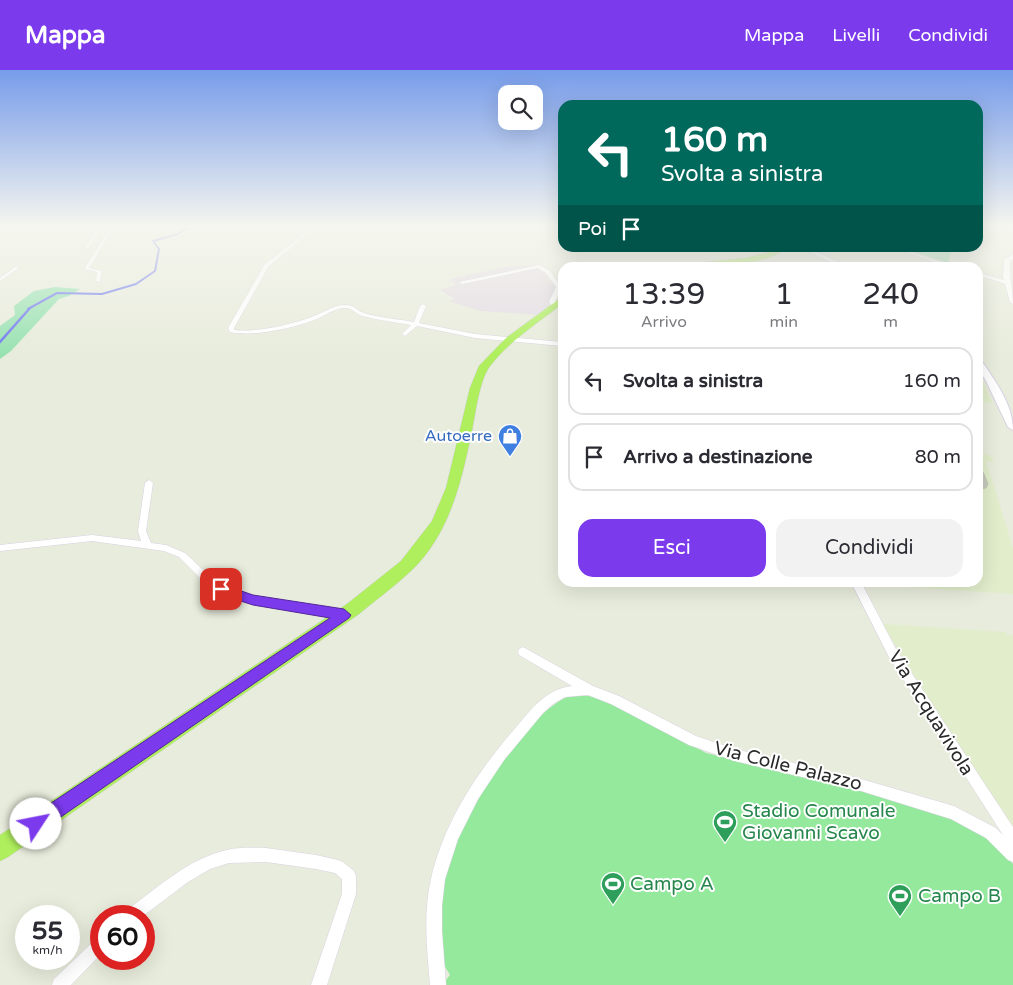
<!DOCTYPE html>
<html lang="it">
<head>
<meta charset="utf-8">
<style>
  :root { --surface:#fff; --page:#f2f2f3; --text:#2b2b33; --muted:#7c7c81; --line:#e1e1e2; --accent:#7c3aed }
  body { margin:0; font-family:"Varela Round",sans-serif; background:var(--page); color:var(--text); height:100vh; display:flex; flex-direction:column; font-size:19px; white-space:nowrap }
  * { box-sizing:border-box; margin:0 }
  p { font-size:16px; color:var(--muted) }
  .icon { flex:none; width:28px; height:28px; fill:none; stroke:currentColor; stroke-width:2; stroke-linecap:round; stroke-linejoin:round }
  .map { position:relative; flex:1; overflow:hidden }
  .drawer { position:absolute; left:558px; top:192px; width:425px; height:325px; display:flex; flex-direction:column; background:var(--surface); border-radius:15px; box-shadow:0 5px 20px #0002 }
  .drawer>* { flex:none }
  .guide { position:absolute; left:558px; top:30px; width:425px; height:152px; border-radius:15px; box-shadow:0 5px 20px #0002; background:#00695c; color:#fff; overflow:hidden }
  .tools { position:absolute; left:498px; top:15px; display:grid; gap:10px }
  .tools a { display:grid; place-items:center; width:45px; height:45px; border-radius:10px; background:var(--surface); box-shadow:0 5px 20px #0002; font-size:25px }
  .speed { position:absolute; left:15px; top:835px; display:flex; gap:10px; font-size:25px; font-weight:700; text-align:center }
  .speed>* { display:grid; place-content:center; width:65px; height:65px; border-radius:50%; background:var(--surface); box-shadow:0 5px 20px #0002; line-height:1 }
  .speed small { font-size:12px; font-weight:400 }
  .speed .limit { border:8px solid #d22; background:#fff; color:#111 }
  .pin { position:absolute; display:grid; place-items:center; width:42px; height:42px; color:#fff; margin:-21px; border-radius:10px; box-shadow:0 2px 8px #0006 }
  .me { position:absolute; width:55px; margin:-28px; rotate:56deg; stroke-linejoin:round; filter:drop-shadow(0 0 4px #0008) }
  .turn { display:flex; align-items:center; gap:18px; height:105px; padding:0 20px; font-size:22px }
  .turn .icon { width:65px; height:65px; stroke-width:2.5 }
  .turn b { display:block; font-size:35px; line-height:42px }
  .then { display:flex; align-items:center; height:48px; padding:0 20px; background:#0003; gap:10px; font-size:19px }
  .eta { display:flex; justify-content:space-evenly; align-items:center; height:85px; text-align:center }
  .eta b { font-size:30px; font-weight:600; line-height:35px }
  .button { display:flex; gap:10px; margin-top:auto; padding:10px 20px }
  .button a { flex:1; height:58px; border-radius:15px; background:var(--accent); color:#fff; font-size:20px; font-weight:600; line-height:58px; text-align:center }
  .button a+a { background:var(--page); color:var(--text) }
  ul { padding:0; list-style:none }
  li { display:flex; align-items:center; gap:15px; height:68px; margin:0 10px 8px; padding:0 10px; border:2px solid var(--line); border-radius:15px }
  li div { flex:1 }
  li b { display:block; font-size:19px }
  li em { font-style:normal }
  header { display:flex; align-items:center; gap:30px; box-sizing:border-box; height:70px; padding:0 25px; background:var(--accent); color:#fff }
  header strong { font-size:24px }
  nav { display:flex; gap:28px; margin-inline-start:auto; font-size:18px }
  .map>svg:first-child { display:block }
  .industrial { fill:#e4dce4 }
  .education { fill:#e1edcb }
  .green { fill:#98e2b1 }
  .pitch { fill:#94e99d }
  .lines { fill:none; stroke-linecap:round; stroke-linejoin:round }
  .stream-far1 { stroke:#6f77ed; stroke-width:2 }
  .stream { stroke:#6f77ed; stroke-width:2.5 }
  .building { fill:#c6cabe; stroke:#c1c7b5 }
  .minor-casing { stroke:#dad1e3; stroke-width:1 }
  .tertiary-casing { stroke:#dad1e3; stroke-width:1 }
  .secondary-casing { stroke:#dad1e3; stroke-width:2 }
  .primary-casing { stroke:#d0d0d0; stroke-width:1 }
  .minor { fill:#fff; fill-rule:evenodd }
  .tertiary { fill:#fff; fill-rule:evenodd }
  .secondary { fill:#fff; fill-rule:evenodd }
  .primary { fill:#afef5d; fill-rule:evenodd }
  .route { fill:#7c3aed; stroke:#51269a }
  .labels { text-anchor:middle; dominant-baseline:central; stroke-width:4; stroke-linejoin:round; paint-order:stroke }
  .shop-label { font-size:16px; fill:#366cbe; stroke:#fff; text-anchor:end }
  .near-street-label { font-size:19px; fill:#2a2a2a; stroke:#fff }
  .near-leisure-label { font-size:19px; fill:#27864d; stroke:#fff; text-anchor:start }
</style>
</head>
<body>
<header>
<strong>Mappa</strong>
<nav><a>Mappa</a><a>Livelli</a><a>Condividi</a></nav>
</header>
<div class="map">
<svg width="1013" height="915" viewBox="0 0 1013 915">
  <rect width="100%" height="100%" fill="#e8ecdc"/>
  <!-- industrial -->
  <path class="industrial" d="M530,195L544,202L549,211L558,217V223L540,245L481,241L449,231L455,229L440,220L456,215L450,209L504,197Z"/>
  <!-- education -->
  <g class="education">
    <path d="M978,304L985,316L992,333L978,331Z"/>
    <path d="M978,369L983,384L991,386L994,392L986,391L1013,478V524L862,514L861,513L978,512Z"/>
    <path d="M882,554L1005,562L1007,565H1013V763Z"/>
  </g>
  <!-- green -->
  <g class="green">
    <path d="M902,178H952L948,193Z"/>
    <path d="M55,217L80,219L69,226L59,229L11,281L0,289V256L15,245L14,236L34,221Z"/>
  </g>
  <!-- pitch -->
  <path class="pitch" d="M572,625L589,626L615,632L706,683L895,728L973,756L1000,779L1013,794V915H446L445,911L450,905C448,901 444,896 443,892C440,880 438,835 440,823C447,771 521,642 572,625Z"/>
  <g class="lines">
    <!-- stream-far1 -->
    <g class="stream-far1">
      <path d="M978,156H990"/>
      <path d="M28,239L57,223L102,224L136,214L155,201L159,179L153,171L178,164L186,159L179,156"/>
    </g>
    <!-- stream -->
    <path class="stream" d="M0,272L30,238"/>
  </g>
  <!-- building -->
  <path class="building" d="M978,390L988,414L986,418L978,419Z"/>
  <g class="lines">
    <!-- minor casing -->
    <g class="minor-casing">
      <g id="minor">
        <path d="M99,156H103L89,178H85Z"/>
        <path d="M111,156H115L89,198L102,201L100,211L98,212L96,211L97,202L84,199Z"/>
        <path d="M314,156H318L269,196L234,258V260C256,263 294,254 314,246C324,242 333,236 343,235C355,234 355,240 364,243C380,248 398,249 414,252L420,236L423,234L426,236L419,253L475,264L562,272V276L475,268L417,256L405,266L402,264L411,255C395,252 378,250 362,246C355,244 353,238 345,238C335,238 326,245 317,249C294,258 254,267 230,262L228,258L265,194Z"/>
        <path d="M895,178H900L958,198H950Z"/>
        <path d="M813,193L844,194L846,195L844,196L813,195L812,198H808V194Z"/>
        <path d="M539,195L550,201L562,217L555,232L558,236L557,237H553L549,232L556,217L546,203L538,198L462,214L459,212Z"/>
        <path d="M15,197L19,198L0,211V208Z"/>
        <path d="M978,203L1008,211L1009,212L1006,214L978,205Z"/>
        <path d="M149,410L153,413L146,461L151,473L166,475L185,483L214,510L231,519L258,527L344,541L348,542L349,545L348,548L344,549L258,535L225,525L208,516L179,487L164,481L92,471L0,481V475L92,465L141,471L138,461L145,413Z"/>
        <path d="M851,512H861L897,581L1013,757V792L1008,790L986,768L951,749L861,721L735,691L689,675L611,634L588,625L565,627L553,634L543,643L504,690L478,729L458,769L445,809L442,835V862L446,915H430C427,880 423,844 431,809C444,751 479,699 518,655C533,637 547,619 572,616L519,585L518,582L519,579L523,577L593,616L619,626L696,666L735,679L861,709L954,736L996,758L1003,765L889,587Z"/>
        <path d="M266,778L316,785L338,790L343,792L354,801L356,806V824L327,915H311L342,824V809L335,803L316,799L266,792L229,793L210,799L188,812L143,846H124L126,841C157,818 189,788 227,780C239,777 254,778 266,778Z"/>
        <path d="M101,866V884L71,915H52L54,909L96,869Z"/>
      </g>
    </g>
    <!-- tertiary casing -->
    <g class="tertiary-casing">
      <path id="tertiary" d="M1013,184V189L1010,191C1009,206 1013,219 1013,234L1010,232L1003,207L1004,190Z"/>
    </g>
    <!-- secondary casing -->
    <g class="secondary-casing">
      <g id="secondary">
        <path d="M801,178H808L852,198H842Z"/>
        <path d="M978,289L981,290C995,311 1013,334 1013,360L1008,357L986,311L978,298Z"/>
      </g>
    </g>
    <!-- primary casing -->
    <g class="primary-casing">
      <g id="primary">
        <path d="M778,178H786C766,199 680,198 650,198L745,188L773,181Z"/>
        <path d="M562,227V234C538,253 509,271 490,296C478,312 475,350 470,370C460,417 448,465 412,500C395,516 377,529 359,544L8,787L0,791V765L347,534L401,491L432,451L446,418L470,318L479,296L506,268Z"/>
      </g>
    </g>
    <!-- minor -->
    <use href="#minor" class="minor"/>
    <!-- tertiary -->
    <use href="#tertiary" class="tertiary"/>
    <!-- secondary -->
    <use href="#secondary" class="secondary"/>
    <!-- primary -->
    <use href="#primary" class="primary"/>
  </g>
  <!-- sky -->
  <linearGradient id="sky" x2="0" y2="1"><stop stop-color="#779cea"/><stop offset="0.55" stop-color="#f5f6ef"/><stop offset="1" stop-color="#f5f6ef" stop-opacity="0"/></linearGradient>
  <rect width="1013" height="284" fill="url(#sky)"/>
  <!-- route -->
  <path class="route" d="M221,514L253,525L344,539L351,545L349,548L42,760L36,762L30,760L28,754L30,747L330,548L253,535L216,523L214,519Z"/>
  <!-- icons -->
  <defs>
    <g id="shop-pin" transform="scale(1.25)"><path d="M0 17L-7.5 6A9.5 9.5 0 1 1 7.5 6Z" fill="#3f7fe0" stroke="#fff"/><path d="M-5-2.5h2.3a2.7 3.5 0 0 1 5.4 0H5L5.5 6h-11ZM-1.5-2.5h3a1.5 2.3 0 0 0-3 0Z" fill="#fff"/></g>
    <g id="stadium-pin" transform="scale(1.25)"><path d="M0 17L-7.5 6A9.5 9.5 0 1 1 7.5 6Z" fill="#2e9e5b" stroke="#fff"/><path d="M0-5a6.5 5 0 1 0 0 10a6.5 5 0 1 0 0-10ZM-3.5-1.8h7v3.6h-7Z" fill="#fff"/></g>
  </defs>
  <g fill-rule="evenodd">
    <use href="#shop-pin" x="510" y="366"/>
    <use href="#stadium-pin" x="725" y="752"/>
    <use href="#stadium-pin" x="613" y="814"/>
    <use href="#stadium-pin" x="900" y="826"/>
  </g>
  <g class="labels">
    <!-- shop labels -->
    <g class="shop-label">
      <text x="492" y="366">Autoerre</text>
    </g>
    <!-- near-street labels -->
    <g class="near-street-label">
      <text transform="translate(931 643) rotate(58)">Via Acquavivola</text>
      <text transform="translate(788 696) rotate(14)">Via Colle Palazzo</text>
    </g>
    <!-- near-leisure labels -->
    <g class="near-leisure-label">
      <text x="742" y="741">Stadio Comunale<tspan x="742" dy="22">Giovanni Scavo</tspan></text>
      <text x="630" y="814">Campo A</text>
      <text x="918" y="826">Campo B</text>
    </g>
  </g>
</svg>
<div class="tools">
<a><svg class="icon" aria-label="search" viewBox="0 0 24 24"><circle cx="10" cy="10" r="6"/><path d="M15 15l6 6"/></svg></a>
</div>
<div class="speed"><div>55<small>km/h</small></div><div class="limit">60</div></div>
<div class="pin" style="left:221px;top:519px;background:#d93025"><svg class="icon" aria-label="arrive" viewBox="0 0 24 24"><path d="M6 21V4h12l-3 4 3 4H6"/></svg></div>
<svg class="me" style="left:36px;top:754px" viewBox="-20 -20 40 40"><circle r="19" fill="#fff"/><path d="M0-13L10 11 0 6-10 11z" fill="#7c3aed"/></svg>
<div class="guide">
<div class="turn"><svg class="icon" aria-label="left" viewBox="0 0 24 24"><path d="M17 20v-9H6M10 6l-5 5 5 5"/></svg><div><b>160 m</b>Svolta a sinistra</div></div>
<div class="then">Poi<svg class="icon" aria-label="arrive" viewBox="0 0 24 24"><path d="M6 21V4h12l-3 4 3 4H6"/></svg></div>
</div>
<section class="drawer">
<div class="eta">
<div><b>13:39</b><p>Arrivo</p></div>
<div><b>1</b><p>min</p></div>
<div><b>240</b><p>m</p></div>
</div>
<ul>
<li><svg class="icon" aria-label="left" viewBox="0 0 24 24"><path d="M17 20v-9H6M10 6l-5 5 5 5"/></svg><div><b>Svolta a sinistra</b></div><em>160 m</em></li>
<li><svg class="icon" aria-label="arrive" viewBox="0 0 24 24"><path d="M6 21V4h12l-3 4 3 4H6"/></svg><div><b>Arrivo a destinazione</b></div><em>80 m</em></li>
</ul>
<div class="button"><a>Esci</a><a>Condividi</a></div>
</section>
</div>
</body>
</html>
